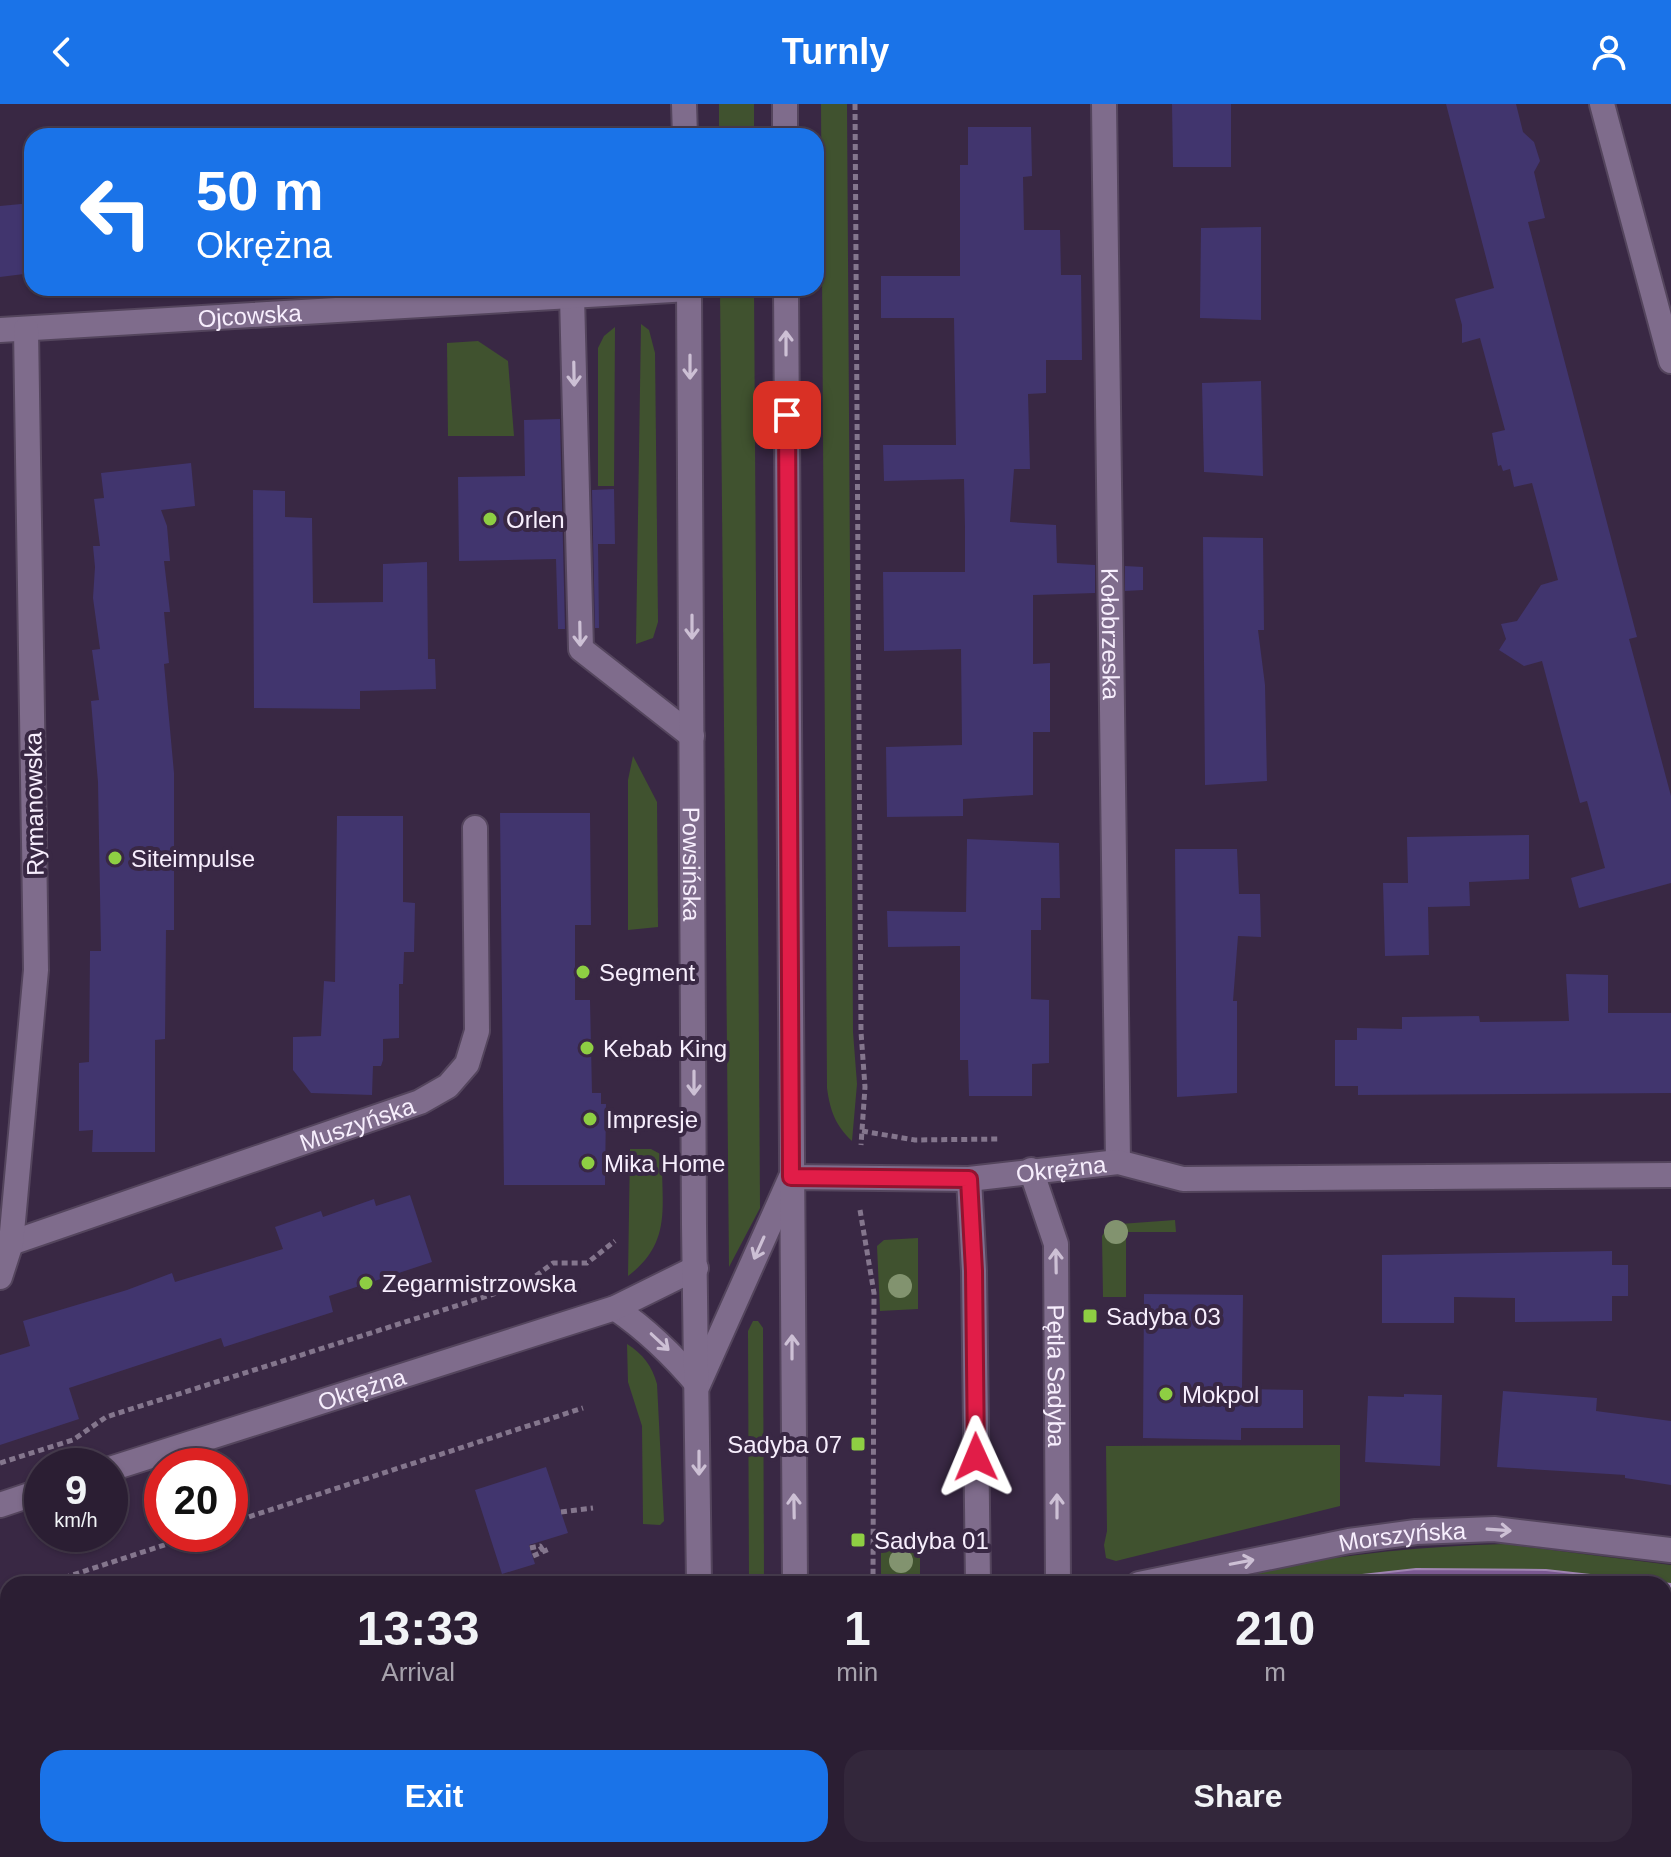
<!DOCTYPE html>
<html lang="en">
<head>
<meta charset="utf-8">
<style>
  :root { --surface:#2b1e33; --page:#33273b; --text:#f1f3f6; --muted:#a6a2ac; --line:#473c4e; --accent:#1a73e8 }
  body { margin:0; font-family:Helvetica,sans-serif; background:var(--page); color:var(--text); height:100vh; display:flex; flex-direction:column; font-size:30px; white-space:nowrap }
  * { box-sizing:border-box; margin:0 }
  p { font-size:26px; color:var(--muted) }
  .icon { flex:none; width:44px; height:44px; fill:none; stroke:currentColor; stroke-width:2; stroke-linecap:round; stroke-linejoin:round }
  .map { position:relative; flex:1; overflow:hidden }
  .panel { position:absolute; left:0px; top:1472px; width:1672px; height:282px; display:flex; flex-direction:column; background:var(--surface); border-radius:24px 24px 0 0; box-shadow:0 2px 6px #0004,0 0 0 2px var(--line) }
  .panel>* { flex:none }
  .hud { position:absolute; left:24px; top:24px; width:800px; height:168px; border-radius:24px; box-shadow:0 2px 6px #0004,0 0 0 2px var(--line); background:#1a73e8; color:#fff; overflow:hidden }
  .speed { position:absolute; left:24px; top:1344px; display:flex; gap:16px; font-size:40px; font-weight:700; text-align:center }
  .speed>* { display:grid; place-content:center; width:104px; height:104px; border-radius:50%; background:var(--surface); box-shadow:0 2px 6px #0004,0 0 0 2px var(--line); line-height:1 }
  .speed small { font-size:20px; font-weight:400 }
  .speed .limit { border:12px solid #d22; background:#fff; color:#111 }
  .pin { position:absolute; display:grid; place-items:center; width:68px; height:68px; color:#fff; margin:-34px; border-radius:16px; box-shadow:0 4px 12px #0006 }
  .me { position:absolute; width:88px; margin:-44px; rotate:359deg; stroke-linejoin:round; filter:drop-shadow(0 0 6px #0008) }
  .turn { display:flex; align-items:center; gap:28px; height:168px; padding:0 40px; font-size:36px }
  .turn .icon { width:104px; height:104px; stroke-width:2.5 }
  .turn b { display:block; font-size:56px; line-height:68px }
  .eta { display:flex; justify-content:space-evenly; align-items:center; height:136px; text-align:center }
  .eta b { font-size:48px; font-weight:700; line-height:56px }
  .button { display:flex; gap:16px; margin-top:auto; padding:16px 40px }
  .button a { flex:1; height:92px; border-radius:24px; background:var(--accent); color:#fff; font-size:32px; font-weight:700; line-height:92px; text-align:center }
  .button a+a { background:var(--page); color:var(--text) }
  header { display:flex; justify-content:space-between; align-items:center; height:104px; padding:0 40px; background:var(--accent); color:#fff; font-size:36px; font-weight:700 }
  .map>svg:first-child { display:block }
  .green { fill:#40522f }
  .water { fill:#7c5a93; stroke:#a186b3; stroke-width:2 }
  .building { fill:#41356e }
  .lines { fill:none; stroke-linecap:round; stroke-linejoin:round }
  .service-casing { stroke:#54455d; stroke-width:28 }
  .minor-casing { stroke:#54455d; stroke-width:28 }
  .secondary-casing { stroke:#54455d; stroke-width:28 }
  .path { stroke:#84768d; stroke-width:5; stroke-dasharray:6 4; stroke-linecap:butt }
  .service { stroke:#7f6c8c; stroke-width:24 }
  .minor { stroke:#7f6c8c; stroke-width:24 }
  .secondary { stroke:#7f6c8c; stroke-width:24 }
  .tree { fill:#82936f }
  .oneway { stroke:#cdc0d5 }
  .route-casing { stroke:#92132f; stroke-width:20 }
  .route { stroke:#e11d48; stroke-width:14 }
  .poi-dot { fill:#8ece43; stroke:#392844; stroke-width:3 }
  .labels { text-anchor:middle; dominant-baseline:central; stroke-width:8; stroke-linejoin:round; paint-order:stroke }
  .street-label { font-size:24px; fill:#f7eefd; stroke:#392844 }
  .poi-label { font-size:24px; fill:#f7eefd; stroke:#392844; text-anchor:start }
</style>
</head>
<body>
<header><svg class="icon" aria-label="back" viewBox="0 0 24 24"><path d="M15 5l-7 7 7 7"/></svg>Turnly<svg class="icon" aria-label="person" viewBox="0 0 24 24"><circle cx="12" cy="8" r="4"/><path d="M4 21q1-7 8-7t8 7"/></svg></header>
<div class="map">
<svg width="1671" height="1753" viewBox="0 0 1671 1753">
  <rect width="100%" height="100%" fill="#392844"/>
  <!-- green -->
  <g class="green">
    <rect x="719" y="0" width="35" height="32"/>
    <path d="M821,0H847L853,928L857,980L852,1037C835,1021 830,1006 827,984Z"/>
    <path d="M720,184H754L760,1104L729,1163Z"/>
    <path d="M641,220L649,226L655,249L658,518L653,534L636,540Z"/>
    <path d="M615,223L614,382H598V244L604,232Z"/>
    <path d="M478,237L508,257L514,332H448L447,239Z"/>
    <path d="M633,652L657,698L658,823L628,826V676Z"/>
    <path d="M630,1045H651L662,1051C661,1102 673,1138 628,1172Z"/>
    <path d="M1175,1116L1176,1128H1126V1193H1103L1102,1132L1107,1124L1120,1120Z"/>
    <path d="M918,1134V1205L880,1207L877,1142L884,1136Z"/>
    <path d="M753,1217H758L763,1224L764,1480H749L748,1227Z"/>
    <path d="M627,1240C643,1250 652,1262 657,1280L664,1417L660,1421L643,1420L642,1322L628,1278Z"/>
    <path d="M1340,1341V1402L1128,1454L1116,1457L1106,1454L1104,1441L1107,1427L1106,1342Z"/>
    <path d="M1505,1440L1671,1461V1753H890V1746H1664V1480H1205C1302,1454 1404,1443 1505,1440Z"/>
    <path d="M920,1442V1480H887L881,1471V1444Z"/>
  </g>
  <!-- water -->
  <g class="water">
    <path d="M1416,1465L1546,1466L1671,1480V1699L1664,1698V1480H1281Z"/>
    <path d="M878,1746H1091L1061,1753H878Z"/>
  </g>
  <!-- building -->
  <g class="building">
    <path d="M1172,0H1231V63H1173Z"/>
    <path d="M1446,0H1516L1523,28L1534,38L1540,57L1534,68L1545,114L1528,118L1637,533L1629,535L1671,692V779L1579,804L1571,774L1605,764L1587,697L1580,699L1542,557L1524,562L1499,546L1506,535L1501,520L1517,517L1541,481L1558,476L1532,379L1514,383L1510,365L1503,367L1501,361L1498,362L1492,329L1505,326L1480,234L1462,239V221L1455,195L1494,184Z"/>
    <path d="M968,23H1031L1032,72L1023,73L1024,126H1060L1061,171H1081L1082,256H1046V289L1028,290L1030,365H1014L1010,418L1056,421L1057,459L1095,461V489L1033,491V560L1050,559V628H1033V691L963,695V712L887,713L886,643L962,641L961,545L884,547L883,468H965V424L964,375L884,377L883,341H956L954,214H881V172H960V61H968Z"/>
    <path d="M32,99V169L0,173V102Z"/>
    <path d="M1261,123V216L1200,214L1201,124Z"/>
    <path d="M1261,277L1263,372L1204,368L1202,279Z"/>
    <path d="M560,315L565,525H558L556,455L459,457L458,373L525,372L524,316Z"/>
    <path d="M191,359L195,402L161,406L167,422L170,457H164L170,508H164L169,559L164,560L174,669V826H166L165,935L155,936V1048H92L93,1026L79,1027V959L89,958L90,847H101L98,678L91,597L99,596L92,546L100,545L93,494L95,463L93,442H100L94,395L104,394L101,369Z"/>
    <path d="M614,385L615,440H598L599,524H595L592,386Z"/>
    <path d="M253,386L285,387V413L312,414L313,499L383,498V460L427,458L428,555H435L436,585L360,587V605L254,604Z"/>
    <path d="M1203,433L1263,434L1264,526H1258L1265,581L1267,677L1205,681Z"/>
    <path d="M1125,462L1143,463V486L1125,487Z"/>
    <path d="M500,709H590L591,821H575V896H590L592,989H601V1000H606L605,1081H504Z"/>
    <path d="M337,712H403V798L415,799L414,848H404L403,880H399V934L383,935V956L381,962H373L372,991L311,989L293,966V933L321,932L324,877L335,878Z"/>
    <path d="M1529,731V775L1469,778L1470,802L1428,803L1429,851L1385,852L1383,779H1408L1407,733Z"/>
    <path d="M967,735L1059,739L1060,794H1041V826H1031V895L1049,896V959L1032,960V992H969L968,956H960V842L888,843L887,807L966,808Z"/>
    <path d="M1175,745H1237L1239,790H1260L1261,833L1238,832L1233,897H1237V989L1177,993Z"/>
    <path d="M1566,870L1608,871V909H1671V989L1358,991V982H1335V936H1357V924L1402,925V913L1479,912L1480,918L1569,917Z"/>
    <path d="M410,1091L432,1158L329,1192L333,1208L224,1243L221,1234L69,1284L79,1315L0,1341V1251L30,1242L23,1217L127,1186L172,1169L175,1178L283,1145L275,1123L321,1107L323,1113L374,1095L376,1102Z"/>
    <path d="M1612,1147V1161H1628V1192H1612V1217L1515,1218V1194L1454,1193V1219H1382V1151Z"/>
    <path d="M1144,1190L1243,1191L1242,1285L1303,1286V1324H1241V1336L1143,1334Z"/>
    <path d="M1503,1287L1597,1294L1596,1307L1671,1317V1381L1625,1374V1371L1497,1363Z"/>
    <path d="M1404,1290L1442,1291L1440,1362L1365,1358L1368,1292L1404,1293Z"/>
    <path d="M546,1363L568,1429L529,1441L535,1460L502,1470L475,1386Z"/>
  </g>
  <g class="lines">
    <!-- service casing -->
    <g class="service-casing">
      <g id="service">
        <path d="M572,192L581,545L692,632"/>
        <path id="s1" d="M1031,1066L1056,1140L1058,1480"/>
        <path d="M969,1075L974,1167L978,1480"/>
      </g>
    </g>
    <!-- minor casing -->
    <g class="minor-casing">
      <g id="minor">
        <path id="s2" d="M1104,0L1118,1058"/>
        <path d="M1602,0L1671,257"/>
        <path id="s3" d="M0,226L689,185"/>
        <path id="s4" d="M11,1139L420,998L448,982L467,960L477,927L475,724"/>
        <path d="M0,1173L11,1139L36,866L26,225"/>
        <path id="s5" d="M615,1204C647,1226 673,1251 698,1281L791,1073L969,1075L1118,1058L1183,1075L1671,1071"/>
        <path id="s6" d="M110,1365L615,1204L696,1164"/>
        <path d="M0,1401L42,1387"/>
        <path id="s7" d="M1139,1480L1349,1437L1416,1428L1494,1425L1671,1446"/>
        <path d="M500,1753L518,1746"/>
      </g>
    </g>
    <!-- secondary casing -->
    <g class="secondary-casing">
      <g id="secondary">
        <path d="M684,0L685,32"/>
        <path d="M785,0V32"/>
        <path id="s8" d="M689,184L694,1121L699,1480"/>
        <path d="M786,184L795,1480"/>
        <path d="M795,1746V1753"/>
        <path d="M699,1753V1746"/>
      </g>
    </g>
    <!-- path -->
    <g class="path">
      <path d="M855,0L861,928L865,983L861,1041"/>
      <path d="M862,1027L915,1036L1000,1035"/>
      <path d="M860,1106L874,1189L873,1480"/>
      <path d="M0,1359L73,1336L106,1313L525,1180L553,1159H587L615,1137"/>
      <path d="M561,1408L593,1404"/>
      <path d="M230,1419L583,1304"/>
      <path d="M530,1444L540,1442L544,1448"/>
      <path d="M533,1452L549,1445"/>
      <path d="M45,1480L198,1430"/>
      <path d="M0,1495L8,1492"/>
      <path d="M851,1753V1746"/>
    </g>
    <!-- service -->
    <use href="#service" class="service"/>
    <!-- minor -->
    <use href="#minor" class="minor"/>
    <!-- secondary -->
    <use href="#secondary" class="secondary"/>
  </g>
  <!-- trees -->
  <g class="tree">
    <circle cx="1116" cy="1128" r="12"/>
    <circle cx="900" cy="1182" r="12"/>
    <circle cx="901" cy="1457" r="12"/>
  </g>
  <!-- one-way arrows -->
  <defs><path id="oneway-shaft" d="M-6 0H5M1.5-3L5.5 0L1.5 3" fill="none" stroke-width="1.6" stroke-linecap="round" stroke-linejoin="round" transform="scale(2)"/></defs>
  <g class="oneway">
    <use href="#oneway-shaft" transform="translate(786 239) rotate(-90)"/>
    <use href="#oneway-shaft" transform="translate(690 263) rotate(90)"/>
    <use href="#oneway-shaft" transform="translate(574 270) rotate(89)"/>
    <use href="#oneway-shaft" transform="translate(692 523) rotate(90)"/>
    <use href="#oneway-shaft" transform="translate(580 530) rotate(89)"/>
    <use href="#oneway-shaft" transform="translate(694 979) rotate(90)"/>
    <use href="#oneway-shaft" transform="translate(759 1144) rotate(114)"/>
    <use href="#oneway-shaft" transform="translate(1056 1157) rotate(-91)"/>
    <use href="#oneway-shaft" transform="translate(660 1238) rotate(43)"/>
    <use href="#oneway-shaft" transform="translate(792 1243) rotate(-90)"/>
    <use href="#oneway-shaft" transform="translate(699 1359) rotate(90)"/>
    <use href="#oneway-shaft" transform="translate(794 1402) rotate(-91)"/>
    <use href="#oneway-shaft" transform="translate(1057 1402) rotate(-90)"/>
    <use href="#oneway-shaft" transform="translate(1499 1426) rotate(4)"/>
    <use href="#oneway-shaft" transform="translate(1242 1458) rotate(-11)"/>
  </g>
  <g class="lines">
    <!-- route casing -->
    <g class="route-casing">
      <path id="route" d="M787,311L791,1073L969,1075L974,1167L976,1353"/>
    </g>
    <!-- route -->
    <use href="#route" class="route"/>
  </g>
  <!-- markers -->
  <g class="poi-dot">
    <circle cx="490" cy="415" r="8"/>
    <circle cx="115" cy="754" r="8"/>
    <circle cx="583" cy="868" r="8"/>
    <circle cx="587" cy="944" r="8"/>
    <circle cx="590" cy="1015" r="8"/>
    <circle cx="588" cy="1059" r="8"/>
    <circle cx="366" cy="1179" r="8"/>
    <rect x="1082" y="1204" width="16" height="16" rx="4"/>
    <circle cx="1166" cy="1290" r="8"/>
    <rect x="850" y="1332" width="16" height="16" rx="4"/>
    <rect x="850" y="1428" width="16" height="16" rx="4"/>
  </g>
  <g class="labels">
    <!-- street labels -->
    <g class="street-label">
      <text stroke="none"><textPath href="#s3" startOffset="250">Ojcowska</textPath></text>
      <text stroke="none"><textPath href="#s2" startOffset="530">Kołobrzeska</textPath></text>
      <text transform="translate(34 700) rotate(-91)">Rymanowska</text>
      <text stroke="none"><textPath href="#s8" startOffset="576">Powsińska</textPath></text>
      <text stroke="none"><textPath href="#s4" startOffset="366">Muszyńska</textPath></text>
      <text stroke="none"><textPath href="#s5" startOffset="612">Okrężna</textPath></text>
      <text stroke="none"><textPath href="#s1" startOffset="210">Pętla Sadyba</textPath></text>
      <text stroke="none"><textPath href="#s6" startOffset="264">Okrężna</textPath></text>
      <text stroke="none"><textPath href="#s7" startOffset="268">Morszyńska</textPath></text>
    </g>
    <!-- poi labels -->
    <g class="poi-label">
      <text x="506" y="415">Orlen</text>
      <text x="131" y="754">Siteimpulse</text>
      <text x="599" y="868">Segment</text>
      <text x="603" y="944">Kebab King</text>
      <text x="606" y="1015">Impresje</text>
      <text x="604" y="1059">Mika Home</text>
      <text x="382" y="1179">Zegarmistrzowska</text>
      <text x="1106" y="1212">Sadyba 03</text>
      <text x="1182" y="1290">Mokpol</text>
      <text x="842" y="1340" text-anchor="end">Sadyba 07</text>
      <text x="874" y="1436">Sadyba 01</text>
    </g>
  </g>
</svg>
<div class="speed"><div>9<small>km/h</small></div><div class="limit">20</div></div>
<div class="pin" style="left:787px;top:311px;background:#d93025"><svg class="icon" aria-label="arrive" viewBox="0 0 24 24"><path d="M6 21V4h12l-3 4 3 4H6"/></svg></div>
<svg class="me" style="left:976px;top:1353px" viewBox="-20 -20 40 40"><path d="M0-17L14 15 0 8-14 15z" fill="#e11d48" stroke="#fff" stroke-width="4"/></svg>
<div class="hud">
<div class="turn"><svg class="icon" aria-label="left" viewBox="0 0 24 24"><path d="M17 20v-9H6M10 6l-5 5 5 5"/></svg><div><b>50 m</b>Okrężna</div></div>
</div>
<section class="panel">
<div class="eta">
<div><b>13:33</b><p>Arrival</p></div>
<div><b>1</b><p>min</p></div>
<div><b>210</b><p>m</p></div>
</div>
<div class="button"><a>Exit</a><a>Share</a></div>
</section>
</div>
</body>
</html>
